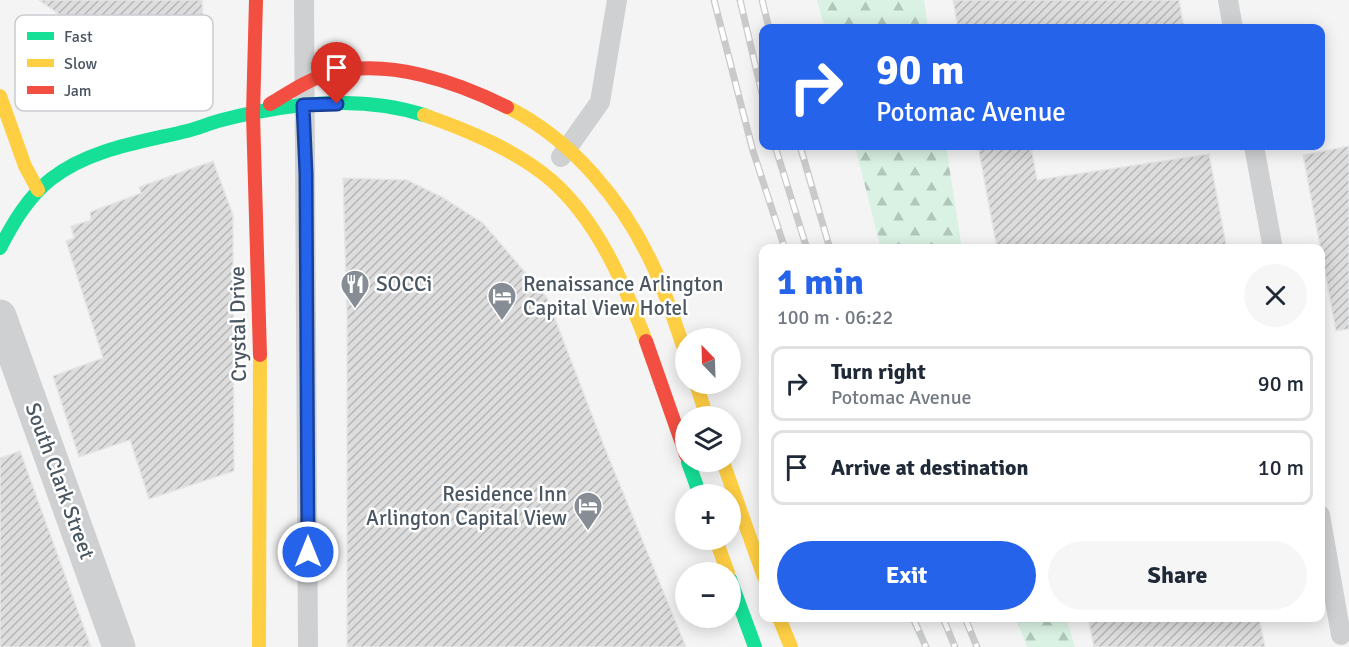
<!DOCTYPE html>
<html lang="en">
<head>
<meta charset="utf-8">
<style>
  :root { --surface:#fff; --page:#f6f6f7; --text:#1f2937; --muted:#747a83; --line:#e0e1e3; --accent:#2563eb }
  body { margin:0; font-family:Signika,sans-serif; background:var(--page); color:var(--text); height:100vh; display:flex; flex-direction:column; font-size:22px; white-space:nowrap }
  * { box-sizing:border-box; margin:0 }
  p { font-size:20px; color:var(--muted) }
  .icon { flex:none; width:33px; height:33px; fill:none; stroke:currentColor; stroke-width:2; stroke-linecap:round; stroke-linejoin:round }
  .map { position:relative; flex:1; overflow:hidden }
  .drawer { position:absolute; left:759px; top:244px; width:566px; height:378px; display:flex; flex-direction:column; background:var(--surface); border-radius:12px; box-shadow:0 3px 15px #0003 }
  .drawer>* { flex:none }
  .guide { position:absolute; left:759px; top:24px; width:566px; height:126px; border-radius:12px; box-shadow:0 3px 15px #0003; background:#2563eb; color:#fff; overflow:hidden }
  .needle { width:39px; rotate:337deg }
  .buttons { position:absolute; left:675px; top:328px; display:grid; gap:12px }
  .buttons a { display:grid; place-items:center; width:66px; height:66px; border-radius:50%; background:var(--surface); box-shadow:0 3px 15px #0003; font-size:30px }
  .pin { position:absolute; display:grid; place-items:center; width:51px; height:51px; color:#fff; margin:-62px -26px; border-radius:50% 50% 50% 0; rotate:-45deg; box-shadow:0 0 6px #0007 }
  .pin .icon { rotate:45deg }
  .me { position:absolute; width:66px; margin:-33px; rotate:0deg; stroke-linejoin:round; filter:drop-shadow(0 0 4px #0008) }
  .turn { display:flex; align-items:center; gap:21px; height:126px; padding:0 18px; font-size:27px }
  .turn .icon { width:78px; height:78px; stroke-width:2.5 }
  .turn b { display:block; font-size:42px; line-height:51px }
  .round { display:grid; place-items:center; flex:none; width:63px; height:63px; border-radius:32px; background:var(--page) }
  .overview { display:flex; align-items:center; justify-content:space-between; height:102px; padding:0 18px }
  h1 { font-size:36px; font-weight:800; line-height:45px; color:var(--accent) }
  .button { display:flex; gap:12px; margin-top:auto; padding:12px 18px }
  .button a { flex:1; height:69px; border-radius:36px; background:var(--accent); color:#fff; font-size:24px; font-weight:800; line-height:69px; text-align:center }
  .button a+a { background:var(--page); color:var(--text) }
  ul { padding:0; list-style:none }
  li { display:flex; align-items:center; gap:18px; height:75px; margin:0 12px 9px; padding:0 6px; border:3px solid var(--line); border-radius:12px }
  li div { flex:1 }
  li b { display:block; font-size:22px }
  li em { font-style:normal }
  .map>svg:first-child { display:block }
  .forest { fill:url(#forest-firs) }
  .building { fill:url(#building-hatch); stroke:#e5e6e7; stroke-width:1.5 }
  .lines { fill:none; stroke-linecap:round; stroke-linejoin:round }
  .lane { stroke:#ced0d2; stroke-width:20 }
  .street { stroke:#ced0d2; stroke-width:33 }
  .fast { stroke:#16e098; stroke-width:14 }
  .slow { stroke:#ffcf43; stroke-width:14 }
  .jam { stroke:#f24e42; stroke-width:14 }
  .rail-casing { stroke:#c9cacc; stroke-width:7 }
  .rail { stroke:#fff; stroke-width:4.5; stroke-dasharray:14; stroke-linecap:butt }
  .route-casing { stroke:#184099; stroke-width:15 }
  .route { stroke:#2563eb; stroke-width:10 }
  .labels { text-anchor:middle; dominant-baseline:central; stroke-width:5; stroke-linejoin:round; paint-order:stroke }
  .poi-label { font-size:21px; fill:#4a5661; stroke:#fff; text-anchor:start }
  .street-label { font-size:21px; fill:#4a5661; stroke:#fff }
  .key { fill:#fff; stroke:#c9ccd0; stroke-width:1.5 }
  .key-label { font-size:16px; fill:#4a5661 }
</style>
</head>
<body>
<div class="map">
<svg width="1349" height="647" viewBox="0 0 1349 647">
  <defs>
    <pattern id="forest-firs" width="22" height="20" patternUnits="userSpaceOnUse" patternTransform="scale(1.5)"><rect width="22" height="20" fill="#d9f2e3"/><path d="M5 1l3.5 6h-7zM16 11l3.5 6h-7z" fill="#b2c7bb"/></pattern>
    <pattern id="building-hatch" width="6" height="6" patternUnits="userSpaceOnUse" patternTransform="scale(1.5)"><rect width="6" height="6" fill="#ddddde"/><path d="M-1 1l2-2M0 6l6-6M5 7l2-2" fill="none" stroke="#b5b6b7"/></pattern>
  </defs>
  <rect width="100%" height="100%" fill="#f4f4f4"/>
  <!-- forest -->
  <g class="forest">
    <path d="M817,0H924L928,28H825Z"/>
    <path d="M855,146H946L962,249H881Z"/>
    <path d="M1016,618H1066L1075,647H1027Z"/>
  </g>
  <!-- building -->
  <g class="building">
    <path d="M39,0H202L204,42L134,68Z"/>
    <path d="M953,0H1179L1184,28H958Z"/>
    <path d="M978,146H1031L1037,180L1209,154L1227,249H997Z"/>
    <path d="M1349,146V329L1336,331L1303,155Z"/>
    <path d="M213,161L233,215L234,471L149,499L130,440L79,457L53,376L103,358L66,241L74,238L71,226L91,220L90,212L141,193L139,187Z"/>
    <path d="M343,178L407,180L442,197L483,223L547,298L602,441L686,647H347V316Z"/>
    <path d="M20,451L91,647H0V458Z"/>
    <path d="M1088,618H1259L1265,647H1094Z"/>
  </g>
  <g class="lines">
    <!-- lane -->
    <g class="lane">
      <path d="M304,0L308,647"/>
      <path d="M1228,0L1233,28"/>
      <path d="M1254,146L1273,249"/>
      <path d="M561,157L600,102L617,0"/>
      <path d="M1320,515L1341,635"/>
    </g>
    <!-- street -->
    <path class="street" d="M0,316L119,647"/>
    <!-- fast -->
    <g class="fast">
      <path d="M0,248C13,223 28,197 51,179C89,149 142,142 187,131C199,128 210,123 222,120C287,103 359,94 424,115"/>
      <path d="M688,462L700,495"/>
      <path d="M730,579L755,647"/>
    </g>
    <!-- slow -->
    <g class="slow">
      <path d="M0,96L25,166L38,190"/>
      <path d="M507,107C573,140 624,202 654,268C667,296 676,326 686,355"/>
      <path d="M424,115C467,130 516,150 551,180C598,221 624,284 646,341"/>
      <path d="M696,384L707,417"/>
      <path d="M723,462L764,577"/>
      <path d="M716,540L728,573"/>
      <path d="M779,618L791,647"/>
      <path d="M259,647L260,355"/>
    </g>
    <!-- jam -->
    <g class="jam">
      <path d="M256,0L253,114L260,355"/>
      <path d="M270,104C290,92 310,78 332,73C388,58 457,82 507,107"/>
      <path d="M646,341L686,455"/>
    </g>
    <!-- rail casing -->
    <g class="rail-casing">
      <g id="rail">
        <path d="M714,0L753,151L785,249"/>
        <path d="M740,0L764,102"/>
        <path d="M762,0L769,28"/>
        <path d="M775,146L807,249"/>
        <path d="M800,146L830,249"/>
        <path d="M913,618L926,647"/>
        <path d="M943,618L955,647"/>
        <path d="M965,618L977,647"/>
      </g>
    </g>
    <!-- rail -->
    <use href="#rail" class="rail"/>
  </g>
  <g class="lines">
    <!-- route casing -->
    <g class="route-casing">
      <path id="route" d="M308,552L306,174L303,105L337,104"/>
    </g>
    <!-- route -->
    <use href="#route" class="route"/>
  </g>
  <!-- icons -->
  <defs>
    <g id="restaurant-pin" transform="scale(1.5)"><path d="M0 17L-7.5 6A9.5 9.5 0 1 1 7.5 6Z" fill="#868d94" stroke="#fff"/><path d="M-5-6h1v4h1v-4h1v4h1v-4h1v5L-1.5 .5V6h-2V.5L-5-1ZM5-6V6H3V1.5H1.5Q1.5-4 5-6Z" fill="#fff"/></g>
    <g id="hotel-pin" transform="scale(1.5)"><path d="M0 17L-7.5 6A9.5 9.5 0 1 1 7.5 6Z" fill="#868d94" stroke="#fff"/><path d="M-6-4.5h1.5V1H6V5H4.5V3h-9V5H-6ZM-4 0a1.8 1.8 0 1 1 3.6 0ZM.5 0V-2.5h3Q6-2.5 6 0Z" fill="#fff"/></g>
  </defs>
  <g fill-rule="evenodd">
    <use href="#restaurant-pin" x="355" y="284"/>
    <use href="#hotel-pin" x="502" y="296"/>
    <use href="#hotel-pin" x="588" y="506"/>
  </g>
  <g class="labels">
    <!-- poi labels -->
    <g class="poi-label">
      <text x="376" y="284">SOCCi</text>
      <text x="523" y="284">Renaissance Arlington<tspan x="523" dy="24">Capital View Hotel</tspan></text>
      <text x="567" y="494" text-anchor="end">Residence Inn<tspan x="567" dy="24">Arlington Capital View</tspan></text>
    </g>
    <!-- street labels -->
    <g class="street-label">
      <text transform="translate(238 324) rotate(-91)">Crystal Drive</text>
      <text transform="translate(60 481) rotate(70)">South Clark Street</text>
    </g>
  </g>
  <!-- legend -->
  <rect x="15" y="15" width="198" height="96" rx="9" class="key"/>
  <rect x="27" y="32" width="27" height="8" fill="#16e098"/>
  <rect x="27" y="59" width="27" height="8" fill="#ffcf43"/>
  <rect x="27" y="86" width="27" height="8" fill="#f24e42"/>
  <g class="key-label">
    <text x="64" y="42">Fast</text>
    <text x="64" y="69">Slow</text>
    <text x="64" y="96">Jam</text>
  </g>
</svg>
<div class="buttons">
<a><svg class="needle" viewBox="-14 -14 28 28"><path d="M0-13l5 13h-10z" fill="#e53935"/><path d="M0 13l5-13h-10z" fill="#747a83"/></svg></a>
<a><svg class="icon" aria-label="layers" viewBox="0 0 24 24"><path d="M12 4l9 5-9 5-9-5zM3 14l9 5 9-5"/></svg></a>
<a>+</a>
<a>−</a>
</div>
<div class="pin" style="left:337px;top:104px;background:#d93025"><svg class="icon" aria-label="arrive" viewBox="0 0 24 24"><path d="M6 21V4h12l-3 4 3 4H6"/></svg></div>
<svg class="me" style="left:308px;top:552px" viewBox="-20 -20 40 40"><circle r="17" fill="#2563eb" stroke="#fff" stroke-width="3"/><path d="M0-11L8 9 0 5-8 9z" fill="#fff"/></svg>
<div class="guide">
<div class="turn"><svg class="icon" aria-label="right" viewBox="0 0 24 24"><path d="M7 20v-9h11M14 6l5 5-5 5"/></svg><div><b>90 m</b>Potomac Avenue</div></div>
</div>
<section class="drawer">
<div class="overview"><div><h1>1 min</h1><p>100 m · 06:22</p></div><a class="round"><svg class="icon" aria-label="close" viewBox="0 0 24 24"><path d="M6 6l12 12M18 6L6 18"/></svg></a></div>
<ul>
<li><svg class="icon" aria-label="right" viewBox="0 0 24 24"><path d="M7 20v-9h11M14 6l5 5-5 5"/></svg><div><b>Turn right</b><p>Potomac Avenue</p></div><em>90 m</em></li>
<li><svg class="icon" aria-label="arrive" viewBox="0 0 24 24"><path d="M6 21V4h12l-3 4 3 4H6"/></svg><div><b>Arrive at destination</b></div><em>10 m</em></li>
</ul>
<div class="button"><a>Exit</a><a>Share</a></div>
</section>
</div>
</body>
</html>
